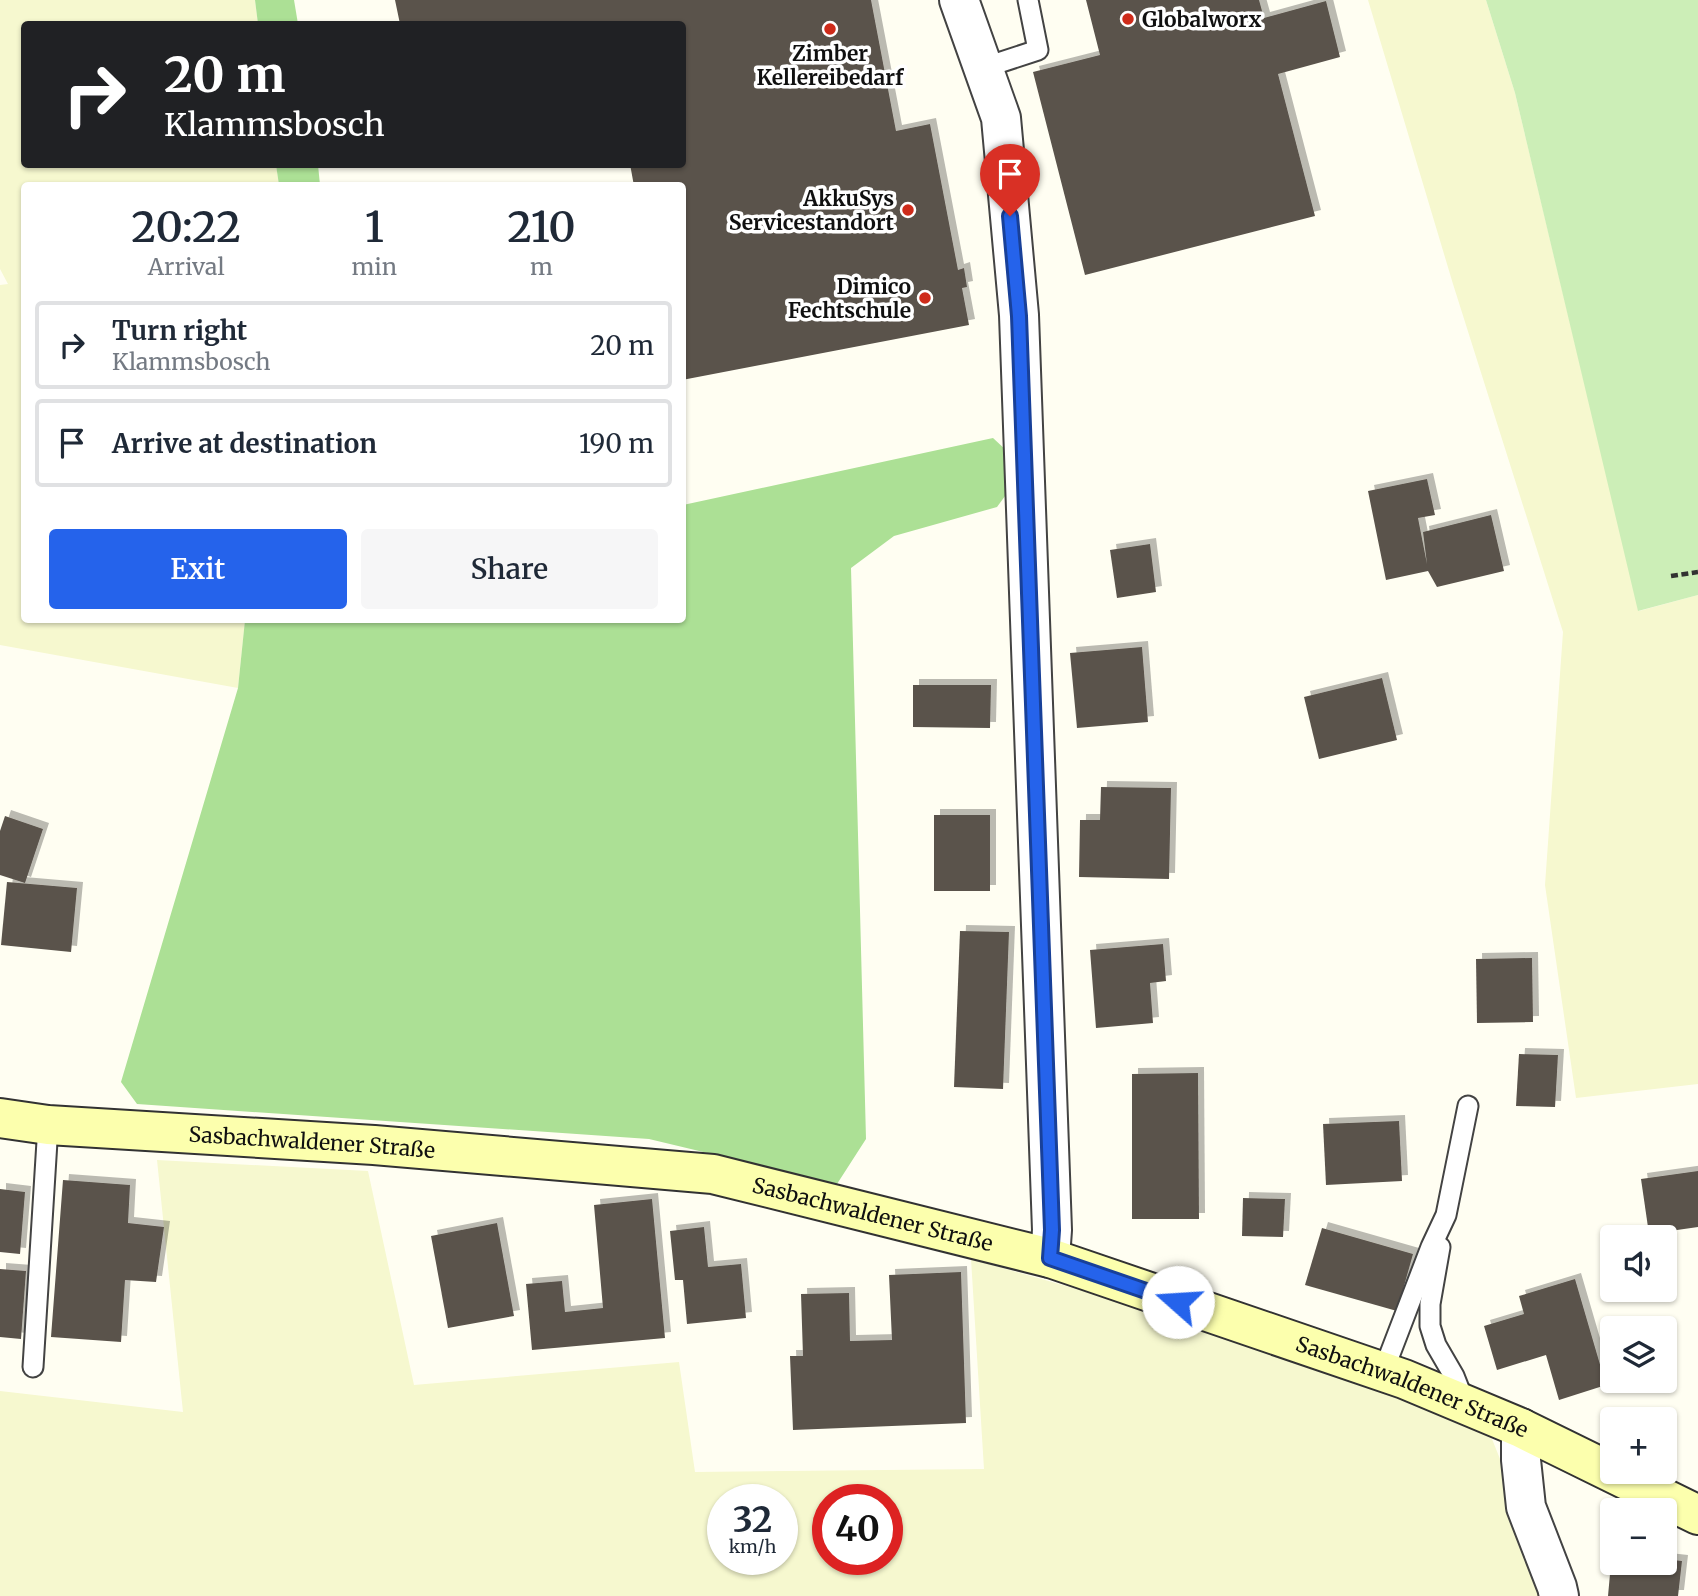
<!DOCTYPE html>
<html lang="en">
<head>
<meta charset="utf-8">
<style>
  :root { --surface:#fff; --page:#f6f6f7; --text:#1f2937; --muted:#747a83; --line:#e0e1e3; --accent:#2563eb }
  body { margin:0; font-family:Merriweather,serif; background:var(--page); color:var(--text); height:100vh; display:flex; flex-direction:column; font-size:26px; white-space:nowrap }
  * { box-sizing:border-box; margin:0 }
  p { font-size:23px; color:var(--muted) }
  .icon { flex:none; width:38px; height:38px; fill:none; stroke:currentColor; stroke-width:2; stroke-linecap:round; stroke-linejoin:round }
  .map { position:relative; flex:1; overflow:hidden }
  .side { position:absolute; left:21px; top:182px; width:665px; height:441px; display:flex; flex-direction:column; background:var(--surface); border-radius:7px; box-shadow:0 2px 5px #0004 }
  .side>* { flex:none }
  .hud { position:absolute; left:21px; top:21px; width:665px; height:147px; border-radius:7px; box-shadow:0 2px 5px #0004; background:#202124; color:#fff; overflow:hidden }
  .buttons { position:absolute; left:1600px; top:1225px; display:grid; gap:14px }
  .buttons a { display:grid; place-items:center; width:77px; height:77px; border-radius:7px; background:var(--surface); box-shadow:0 2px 5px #0004; font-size:35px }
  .speed { position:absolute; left:707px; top:1484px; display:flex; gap:14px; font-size:35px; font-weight:700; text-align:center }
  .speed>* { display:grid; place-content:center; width:91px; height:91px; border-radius:50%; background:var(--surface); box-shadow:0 2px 5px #0004; line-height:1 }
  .speed small { font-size:18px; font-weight:400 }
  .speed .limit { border:10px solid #d22; background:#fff; color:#111 }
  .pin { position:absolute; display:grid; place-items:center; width:60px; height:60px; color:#fff; margin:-72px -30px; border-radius:50% 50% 50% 0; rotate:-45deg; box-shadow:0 0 7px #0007 }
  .pin .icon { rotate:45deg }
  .me { position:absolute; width:77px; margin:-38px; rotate:289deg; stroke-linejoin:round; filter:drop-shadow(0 0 5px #0008) }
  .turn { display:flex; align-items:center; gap:24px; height:147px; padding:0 28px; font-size:32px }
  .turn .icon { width:91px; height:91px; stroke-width:2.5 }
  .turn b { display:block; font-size:49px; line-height:60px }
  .eta { display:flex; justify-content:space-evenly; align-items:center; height:119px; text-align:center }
  .eta b { font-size:42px; font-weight:600; line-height:49px }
  .action { display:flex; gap:14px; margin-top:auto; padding:14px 28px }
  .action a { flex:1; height:80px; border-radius:7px; background:var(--accent); color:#fff; font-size:28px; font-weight:600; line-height:80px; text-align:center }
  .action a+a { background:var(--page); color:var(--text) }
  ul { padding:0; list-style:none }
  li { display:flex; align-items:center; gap:21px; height:88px; margin:0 14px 10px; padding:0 14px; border:4px solid var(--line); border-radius:7px }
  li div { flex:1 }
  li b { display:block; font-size:26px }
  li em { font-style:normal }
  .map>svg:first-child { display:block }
  .farmland { fill:#f6f8cf; fill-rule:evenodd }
  .green { fill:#cceeb7 }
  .forest { fill:#ace095 }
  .building { fill:#5a534b; filter:url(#shadow) }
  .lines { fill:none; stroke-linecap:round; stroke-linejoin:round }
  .lane-casing { stroke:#434343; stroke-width:23 }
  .street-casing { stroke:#434343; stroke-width:42 }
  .secondary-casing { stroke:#323232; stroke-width:42 }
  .path { stroke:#323232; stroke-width:4.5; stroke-dasharray:7 3.5; stroke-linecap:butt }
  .lane { stroke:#fff; stroke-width:19 }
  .street { stroke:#fff; stroke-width:38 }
  .secondary { stroke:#fcffad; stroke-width:38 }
  .route-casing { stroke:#184099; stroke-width:18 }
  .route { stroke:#2563eb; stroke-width:12 }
  .poi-dot { fill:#ce2b1a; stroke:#fff; stroke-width:2.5 }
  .labels { text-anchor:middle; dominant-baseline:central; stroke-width:7; stroke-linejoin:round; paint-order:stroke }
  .poi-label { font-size:21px; font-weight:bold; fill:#101010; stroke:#fff; text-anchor:end }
  .street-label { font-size:21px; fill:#101010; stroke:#fff }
</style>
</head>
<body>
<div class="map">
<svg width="1698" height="1596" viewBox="0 0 1698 1596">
  <defs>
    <filter id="shadow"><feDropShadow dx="6" dy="-6" stdDeviation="0" flood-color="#0004"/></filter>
  </defs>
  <rect width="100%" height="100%" fill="#fffef2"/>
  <!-- farmland -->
  <g class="farmland">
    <path d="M0,0H255L258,24H24V164L276,165L279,185L24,186V620H245L238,688L0,645V285L8,284L0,269Z"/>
    <path d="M1368,0H1486L1515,93L1639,611L1698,595V1084L1576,1098L1545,885L1563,632L1453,284Z"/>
    <path d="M157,1160L368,1171L414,1385L679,1362L695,1472L984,1469L971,1259L1224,1331L1440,1407L1492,1439L1510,1484L1543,1596H0V1391L183,1412ZM723,1500H782V1559H723ZM828,1500H887V1559H828Z"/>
  </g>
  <!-- green -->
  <path class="green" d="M1486,0H1698V595L1638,611L1515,93Z"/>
  <!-- forest -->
  <g class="forest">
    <path d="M255,0H294L298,24H258Z"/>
    <path d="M276,165H318L320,185H279Z"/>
    <path d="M993,438L1007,451L1008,492L997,507L894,536L851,568L866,1139L837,1184L649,1139L137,1104L121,1082L238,688L245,620H682L683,505Z"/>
  </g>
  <!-- building -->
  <g class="building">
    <path d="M395,0H871L896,131L930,124L958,270L964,268L967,287L962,288L969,325L682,380V186H634L630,164H682V24H400Z"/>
    <path d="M1086,0H1259L1264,18L1326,1L1340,57L1278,74L1315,216L1085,275L1033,72L1100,55Z"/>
    <path d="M1427,479L1435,515L1418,518L1427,564L1423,532L1491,515L1504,571L1437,587L1428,571L1386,580L1368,491Z"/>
    <path d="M1150,544L1156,592L1117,598L1110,550Z"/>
    <path d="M1142,647L1148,722L1077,728L1070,653Z"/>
    <path d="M1382,678L1397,740L1319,759L1304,697Z"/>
    <path d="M913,685H991L990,728L913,727Z"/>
    <path d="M1101,787L1171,788L1169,879L1079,877L1080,820H1100Z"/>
    <rect x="934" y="815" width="56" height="76"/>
    <path d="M5,816L43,829L25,883L0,875V831Z"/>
    <path d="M7,882L77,888L71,952L1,945Z"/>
    <path d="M960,931L1009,932L1003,1089L954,1087Z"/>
    <path d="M1163,944L1166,981L1150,983L1153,1023L1096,1028L1090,950Z"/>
    <path d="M1532,958L1533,1022L1477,1023L1476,959Z"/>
    <path d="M1519,1054L1558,1055L1555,1107L1516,1106Z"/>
    <path d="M1198,1073L1199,1219H1132V1074Z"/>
    <path d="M1399,1121L1402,1181L1326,1185L1323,1124Z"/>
    <path d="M1698,1171V1227L1649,1234L1641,1179Z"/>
    <path d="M63,1180L130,1185L128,1223L164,1227L156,1282L125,1280L121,1342L51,1337Z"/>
    <path d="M0,1189L25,1192L20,1254L0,1252Z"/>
    <path d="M1243,1198L1285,1199L1283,1237L1242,1236Z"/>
    <path d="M652,1199L665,1338L532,1350L526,1284L562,1281L565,1312L603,1308L594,1205Z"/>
    <path d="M497,1223L514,1316L448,1328L431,1236Z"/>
    <path d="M704,1227L708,1267L741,1264L746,1318L687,1324L683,1280H675L670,1231Z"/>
    <path d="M1322,1228L1413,1254L1397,1311L1305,1285Z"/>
    <path d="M0,1269L26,1271L21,1339L0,1337Z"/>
    <path d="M961,1272L966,1423L793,1430L790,1356H803L801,1294L849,1293L850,1341L892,1340L889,1275Z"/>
    <path d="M1575,1279L1606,1385L1559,1400L1546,1355L1497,1370L1484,1326L1524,1314L1519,1296Z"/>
    <path d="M1664,1559L1682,1561L1678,1596H1608L1611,1563H1664Z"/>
  </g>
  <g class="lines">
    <!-- lane casing -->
    <g class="lane-casing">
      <g id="lane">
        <path d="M983,68L1038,50L1028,0"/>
        <path d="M1440,1247L1430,1304V1326L1436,1345L1454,1376L1465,1404"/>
        <path d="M33,1367L48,1125"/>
        <path d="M1383,1372L1431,1247L1446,1215L1468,1106"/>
      </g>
    </g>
    <!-- street casing -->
    <g class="street-casing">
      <g id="street">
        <path d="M959,0L1001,118L1019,315L1052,1230L1050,1258"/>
        <path d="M1521,1428V1460L1526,1507L1557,1587L1559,1596"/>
      </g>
    </g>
    <!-- secondary casing -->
    <g class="secondary-casing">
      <g id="secondary">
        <path id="s1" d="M0,1118L48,1125L374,1145L713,1174L1050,1258L1404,1379L1521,1428L1698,1515"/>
      </g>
    </g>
    <!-- path -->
    <path class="path" d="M1671,576L1698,572"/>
    <!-- lane -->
    <use href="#lane" class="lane"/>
    <!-- street -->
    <use href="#street" class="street"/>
    <!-- secondary -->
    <use href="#secondary" class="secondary"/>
  </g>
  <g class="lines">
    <!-- route casing -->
    <g class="route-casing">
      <path id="route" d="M1010,216L1019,316L1052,1230L1050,1258L1178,1302"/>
    </g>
    <!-- route -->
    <use href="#route" class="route"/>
  </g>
  <!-- markers -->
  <g class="poi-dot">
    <circle cx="1128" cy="19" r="7"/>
    <circle cx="830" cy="29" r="7"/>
    <circle cx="908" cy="210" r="7"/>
    <circle cx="925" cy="298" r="7"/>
  </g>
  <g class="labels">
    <!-- poi labels -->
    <g class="poi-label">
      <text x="1142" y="19" text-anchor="start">Globalworx</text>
      <text x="830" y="53" text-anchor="middle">Zimber<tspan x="830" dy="24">Kellereibedarf</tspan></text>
      <text x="894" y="198">AkkuSys<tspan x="894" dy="24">Servicestandort</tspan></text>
      <text x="911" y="286">Dimico<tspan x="911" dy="24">Fechtschule</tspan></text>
    </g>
    <!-- street labels -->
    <g class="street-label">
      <text stroke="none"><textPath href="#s1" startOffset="313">Sasbachwaldener Straße</textPath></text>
      <text stroke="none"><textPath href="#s1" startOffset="880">Sasbachwaldener Straße</textPath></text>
      <text stroke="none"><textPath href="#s1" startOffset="1447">Sasbachwaldener Straße</textPath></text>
    </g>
  </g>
</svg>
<div class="buttons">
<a><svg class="icon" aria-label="sound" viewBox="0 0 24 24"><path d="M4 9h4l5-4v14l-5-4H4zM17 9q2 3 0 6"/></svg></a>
<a><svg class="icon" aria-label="layers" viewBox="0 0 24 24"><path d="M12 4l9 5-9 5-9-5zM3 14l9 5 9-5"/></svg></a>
<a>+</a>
<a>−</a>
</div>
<div class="speed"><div>32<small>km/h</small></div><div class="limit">40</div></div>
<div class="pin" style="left:1010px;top:216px;background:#d93025"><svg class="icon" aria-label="arrive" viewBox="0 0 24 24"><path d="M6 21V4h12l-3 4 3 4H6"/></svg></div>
<svg class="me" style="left:1178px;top:1302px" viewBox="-20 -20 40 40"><circle r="19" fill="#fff"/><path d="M0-13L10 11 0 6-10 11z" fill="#2563eb"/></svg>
<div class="hud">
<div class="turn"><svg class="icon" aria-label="right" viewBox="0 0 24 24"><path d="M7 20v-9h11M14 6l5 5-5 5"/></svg><div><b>20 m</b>Klammsbosch</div></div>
</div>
<section class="side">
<div class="eta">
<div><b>20:22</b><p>Arrival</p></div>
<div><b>1</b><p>min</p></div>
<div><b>210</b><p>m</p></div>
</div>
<ul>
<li><svg class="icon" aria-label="right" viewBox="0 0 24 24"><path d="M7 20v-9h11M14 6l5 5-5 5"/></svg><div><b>Turn right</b><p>Klammsbosch</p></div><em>20 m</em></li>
<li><svg class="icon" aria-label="arrive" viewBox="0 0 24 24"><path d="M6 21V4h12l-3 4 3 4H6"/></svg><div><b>Arrive at destination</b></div><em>190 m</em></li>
</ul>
<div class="action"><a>Exit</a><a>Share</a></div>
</section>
</div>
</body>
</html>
